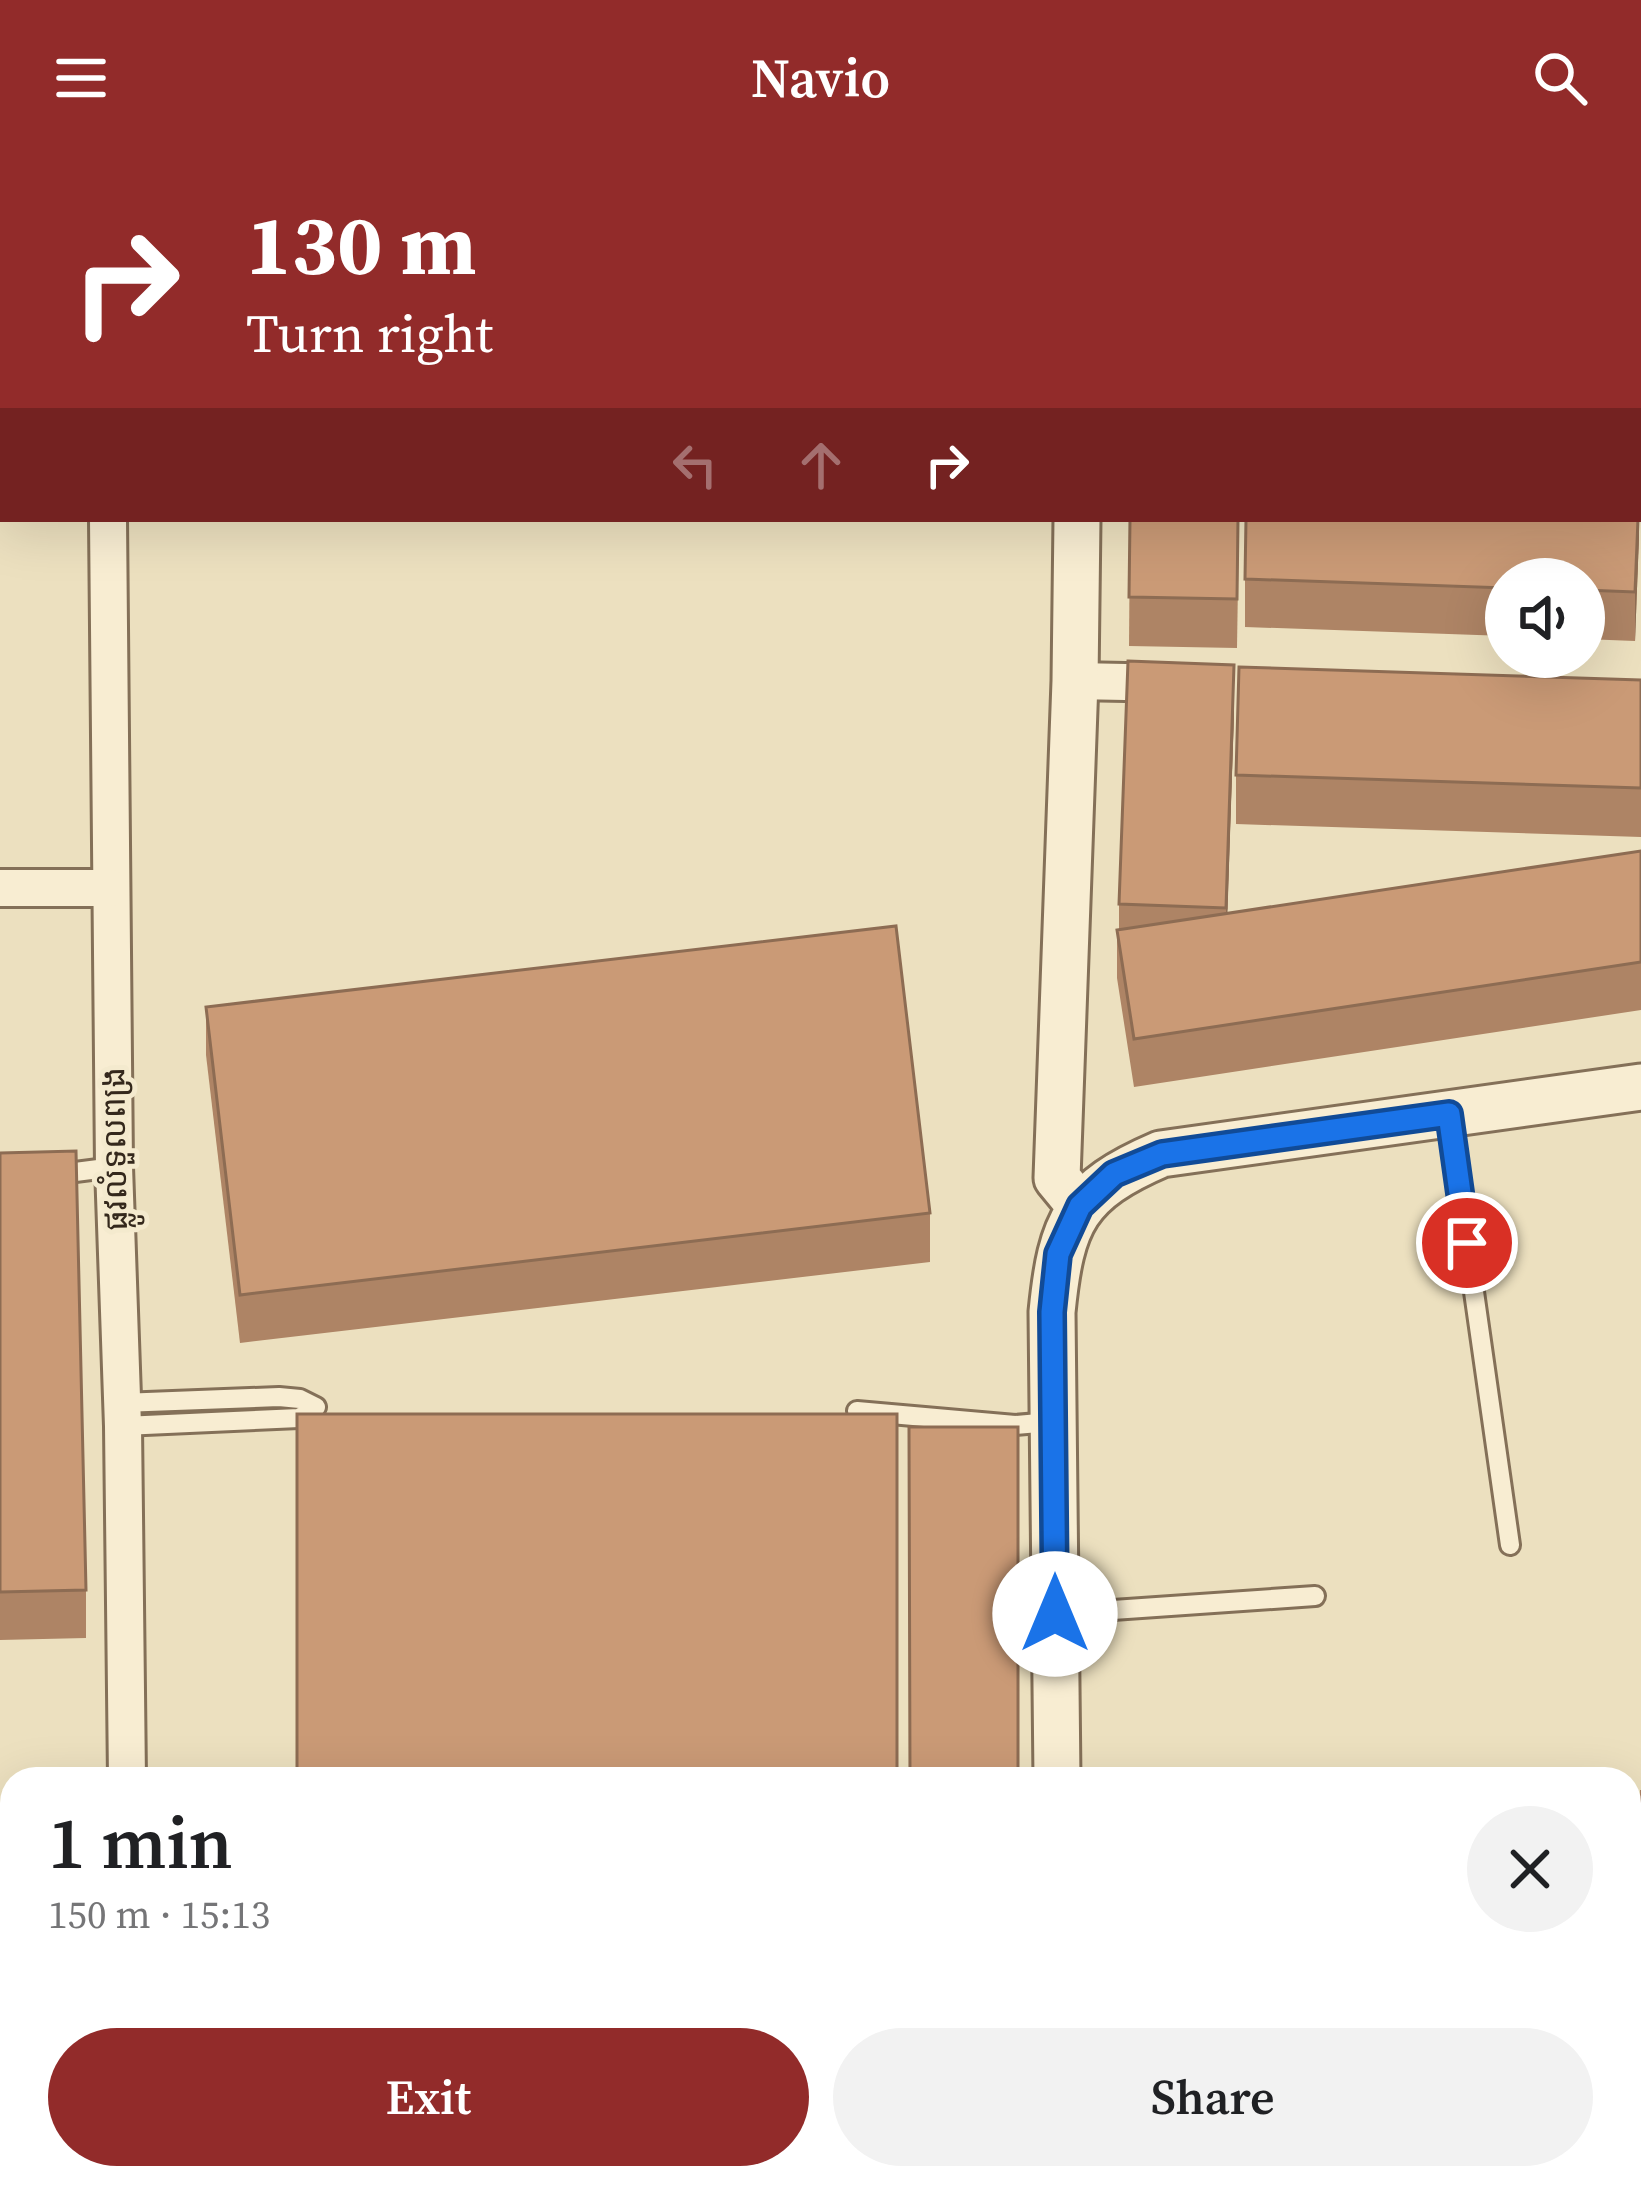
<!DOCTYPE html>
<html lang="en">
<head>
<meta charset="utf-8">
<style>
  :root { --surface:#fff; --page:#f2f2f2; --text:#202124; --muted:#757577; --accent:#922b2a }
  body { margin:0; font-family:"Source Serif 4","Noto Sans Khmer",serif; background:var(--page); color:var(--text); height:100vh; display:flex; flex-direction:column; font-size:45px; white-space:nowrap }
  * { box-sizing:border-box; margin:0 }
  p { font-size:39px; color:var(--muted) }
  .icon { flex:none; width:66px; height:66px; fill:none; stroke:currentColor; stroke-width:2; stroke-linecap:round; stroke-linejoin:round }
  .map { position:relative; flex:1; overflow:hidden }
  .drawer { position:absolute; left:0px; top:1611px; width:1641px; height:423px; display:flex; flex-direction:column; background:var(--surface); border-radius:36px 36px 0 0; box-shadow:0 12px 48px #0002 }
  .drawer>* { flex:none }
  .hud { position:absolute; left:0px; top:0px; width:1641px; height:366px; box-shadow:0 12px 48px #0002; background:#922b2a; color:#fff; overflow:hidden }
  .buttons { position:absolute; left:1485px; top:402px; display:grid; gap:24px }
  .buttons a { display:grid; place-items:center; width:120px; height:120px; border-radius:50%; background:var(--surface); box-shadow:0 12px 48px #0002; font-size:60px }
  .pin { position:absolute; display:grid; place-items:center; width:102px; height:102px; color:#fff; margin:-51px; border:6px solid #fff; border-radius:50%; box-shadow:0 3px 12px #0007 }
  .me { position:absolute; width:132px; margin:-66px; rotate:0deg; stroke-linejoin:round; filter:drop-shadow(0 0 9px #0008) }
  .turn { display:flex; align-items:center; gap:42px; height:252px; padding:0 48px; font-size:54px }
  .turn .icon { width:156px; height:156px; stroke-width:2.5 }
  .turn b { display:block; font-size:84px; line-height:102px }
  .lanes { display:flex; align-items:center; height:114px; padding:0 48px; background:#0003; justify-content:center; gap:60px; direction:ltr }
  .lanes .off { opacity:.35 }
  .round { display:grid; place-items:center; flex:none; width:126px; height:126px; border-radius:63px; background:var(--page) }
  .head { display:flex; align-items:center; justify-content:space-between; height:204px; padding:0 48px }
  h1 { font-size:72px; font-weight:600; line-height:90px }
  .action { display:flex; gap:24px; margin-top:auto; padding:24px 48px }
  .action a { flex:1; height:138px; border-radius:72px; background:var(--accent); color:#fff; font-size:48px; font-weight:600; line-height:138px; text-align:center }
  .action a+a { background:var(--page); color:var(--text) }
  header { display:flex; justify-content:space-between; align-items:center; height:156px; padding:0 48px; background:var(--accent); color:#fff; font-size:54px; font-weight:600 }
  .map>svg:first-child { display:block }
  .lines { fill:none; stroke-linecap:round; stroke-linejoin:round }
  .service-casing { stroke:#847058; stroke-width:24 }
  .minor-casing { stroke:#847058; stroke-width:42 }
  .tertiary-casing { stroke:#847058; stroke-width:51 }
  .service { stroke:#f8edd2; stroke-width:18 }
  .minor { stroke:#f8edd2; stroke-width:36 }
  .tertiary { stroke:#f8edd2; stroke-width:45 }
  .wall { fill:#ae8465 }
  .shaded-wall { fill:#8d6c53 }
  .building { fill:#ca9a76; stroke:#8d6c53; stroke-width:3 }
  .route-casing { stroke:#114b97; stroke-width:30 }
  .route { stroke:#1a73e8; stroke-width:21 }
  .labels { text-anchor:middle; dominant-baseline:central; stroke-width:10; stroke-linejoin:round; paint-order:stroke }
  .street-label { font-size:33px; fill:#34281c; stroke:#f4eace }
</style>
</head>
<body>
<header><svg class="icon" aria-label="menu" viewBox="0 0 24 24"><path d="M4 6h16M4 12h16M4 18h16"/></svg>Navio<svg class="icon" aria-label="search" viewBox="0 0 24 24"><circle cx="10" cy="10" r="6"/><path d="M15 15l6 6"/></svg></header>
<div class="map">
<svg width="1641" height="2033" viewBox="0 0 1641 2033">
  <rect width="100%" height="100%" fill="#ece0bf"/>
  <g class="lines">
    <!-- service casing -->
    <g class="service-casing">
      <g id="service">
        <path d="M0,190H3"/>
        <path d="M1449,960L1510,1389"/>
        <path d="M52,1019L114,1011"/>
        <path d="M121,1247L279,1241L300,1243L316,1251L299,1262L123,1270"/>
        <path d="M857,1255L1015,1269L1050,1266"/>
        <path d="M1055,1458L1315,1440"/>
        <path d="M1382,2033L1383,2022"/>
      </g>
    </g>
    <!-- minor casing -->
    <g class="minor-casing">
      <g id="minor">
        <path d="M114,3V0"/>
        <path d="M466,3V0"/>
        <path d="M772,3V0"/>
        <path d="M1638,245H1641"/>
        <path d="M108,363L114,1011L123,1270L127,1623"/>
        <path d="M1075,525L1176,527"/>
        <path d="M0,732H110"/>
        <path d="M1631,1789L1641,1788"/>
        <path d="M0,1792H12"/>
        <path d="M129,2022V2033"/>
      </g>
    </g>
    <!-- tertiary casing -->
    <g class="tertiary-casing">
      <g id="tertiary">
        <path d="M1085,3V0"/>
        <path d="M1077,363L1075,525L1057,1022L1080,1050"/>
        <path d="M1057,1623L1052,1156C1061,1065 1075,1035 1161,998L1641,931"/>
        <path d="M1060,2022V2033"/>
      </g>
    </g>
    <!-- service -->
    <use href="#service" class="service"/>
    <!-- minor -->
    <use href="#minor" class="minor"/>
    <!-- tertiary -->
    <use href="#tertiary" class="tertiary"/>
  </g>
  <!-- wall -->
  <g class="wall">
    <path d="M1257,0H1641V174H1638V3H1257Z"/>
    <path d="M1130,363H1239L1237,492L1129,490Z"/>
    <path d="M1639,380L1635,485L1584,483V423H1506V480L1245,471V423Z"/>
    <path d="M1641,524V681L1236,668V619Z"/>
    <path d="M1234,558L1227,758L1641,695V854L1134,931L1117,822V774H1119V748Z"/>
    <path d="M206,851L930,1057V1106L240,1187L206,899Z"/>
    <path d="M0,997L86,1434V1482L0,1484Z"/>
    <path d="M1640,1634H1641V1700L1640,1682Z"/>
  </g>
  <!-- shaded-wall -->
  <g class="shaded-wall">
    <path d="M1639,331V380L1635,485V436Z"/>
    <path d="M1234,509V558L1226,801V752Z"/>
  </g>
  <!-- building -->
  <g class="building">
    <path d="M1129,0H1238V3H1128Z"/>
    <path d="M1271,0H1641V14H1638V3H1348Z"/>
    <path d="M1638,41H1641V126L1638,125Z"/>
    <path d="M1130,363H1238L1237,443L1129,441Z"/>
    <path d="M1246,363H1638L1635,436L1584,434V423H1506V432L1245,423Z"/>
    <path d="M1128,505L1234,509L1226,752L1119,748Z"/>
    <path d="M1239,511L1641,524V632L1236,619Z"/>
    <path d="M1641,695V806L1134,883L1117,774Z"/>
    <path d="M896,770L930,1057L240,1139L206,851Z"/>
    <path d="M76,995L86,1434L0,1436V997Z"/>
    <rect x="297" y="1258" width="600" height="365"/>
    <path d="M909,1271H1018V1623H910Z"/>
  </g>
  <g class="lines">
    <!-- route casing -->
    <g class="route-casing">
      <path id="route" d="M1055,1458L1052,1156L1058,1098L1080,1050L1114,1018L1162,998L1449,958L1467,1087"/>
    </g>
    <!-- route -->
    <use href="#route" class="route"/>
  </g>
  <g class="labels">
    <!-- street labels -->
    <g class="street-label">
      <text transform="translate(114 993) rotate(-91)">ផ្លូវលំទួលពង្រ</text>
    </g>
  </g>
</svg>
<div class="buttons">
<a><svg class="icon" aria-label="sound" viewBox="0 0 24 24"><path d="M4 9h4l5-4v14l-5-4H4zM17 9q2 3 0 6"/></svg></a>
</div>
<div class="pin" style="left:1467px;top:1087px;background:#d93025"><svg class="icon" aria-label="arrive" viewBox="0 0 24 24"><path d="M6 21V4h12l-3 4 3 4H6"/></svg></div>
<svg class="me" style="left:1055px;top:1458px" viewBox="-20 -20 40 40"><circle r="19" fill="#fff"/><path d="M0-13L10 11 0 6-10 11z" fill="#1a73e8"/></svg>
<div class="hud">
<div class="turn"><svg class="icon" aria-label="right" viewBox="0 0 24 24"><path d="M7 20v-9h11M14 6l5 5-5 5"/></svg><div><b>130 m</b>Turn right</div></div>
<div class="lanes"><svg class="icon off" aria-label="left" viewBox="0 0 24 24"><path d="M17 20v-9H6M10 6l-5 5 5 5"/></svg><svg class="icon off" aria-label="ahead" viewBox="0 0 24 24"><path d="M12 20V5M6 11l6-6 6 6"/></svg><svg class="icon" aria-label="right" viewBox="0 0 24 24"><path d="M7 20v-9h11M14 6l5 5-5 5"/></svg></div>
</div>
<section class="drawer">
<div class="head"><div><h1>1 min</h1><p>150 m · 15:13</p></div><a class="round"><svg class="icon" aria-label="close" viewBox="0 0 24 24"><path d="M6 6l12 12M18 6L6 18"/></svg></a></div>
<div class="action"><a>Exit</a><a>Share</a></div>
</section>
</div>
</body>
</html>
